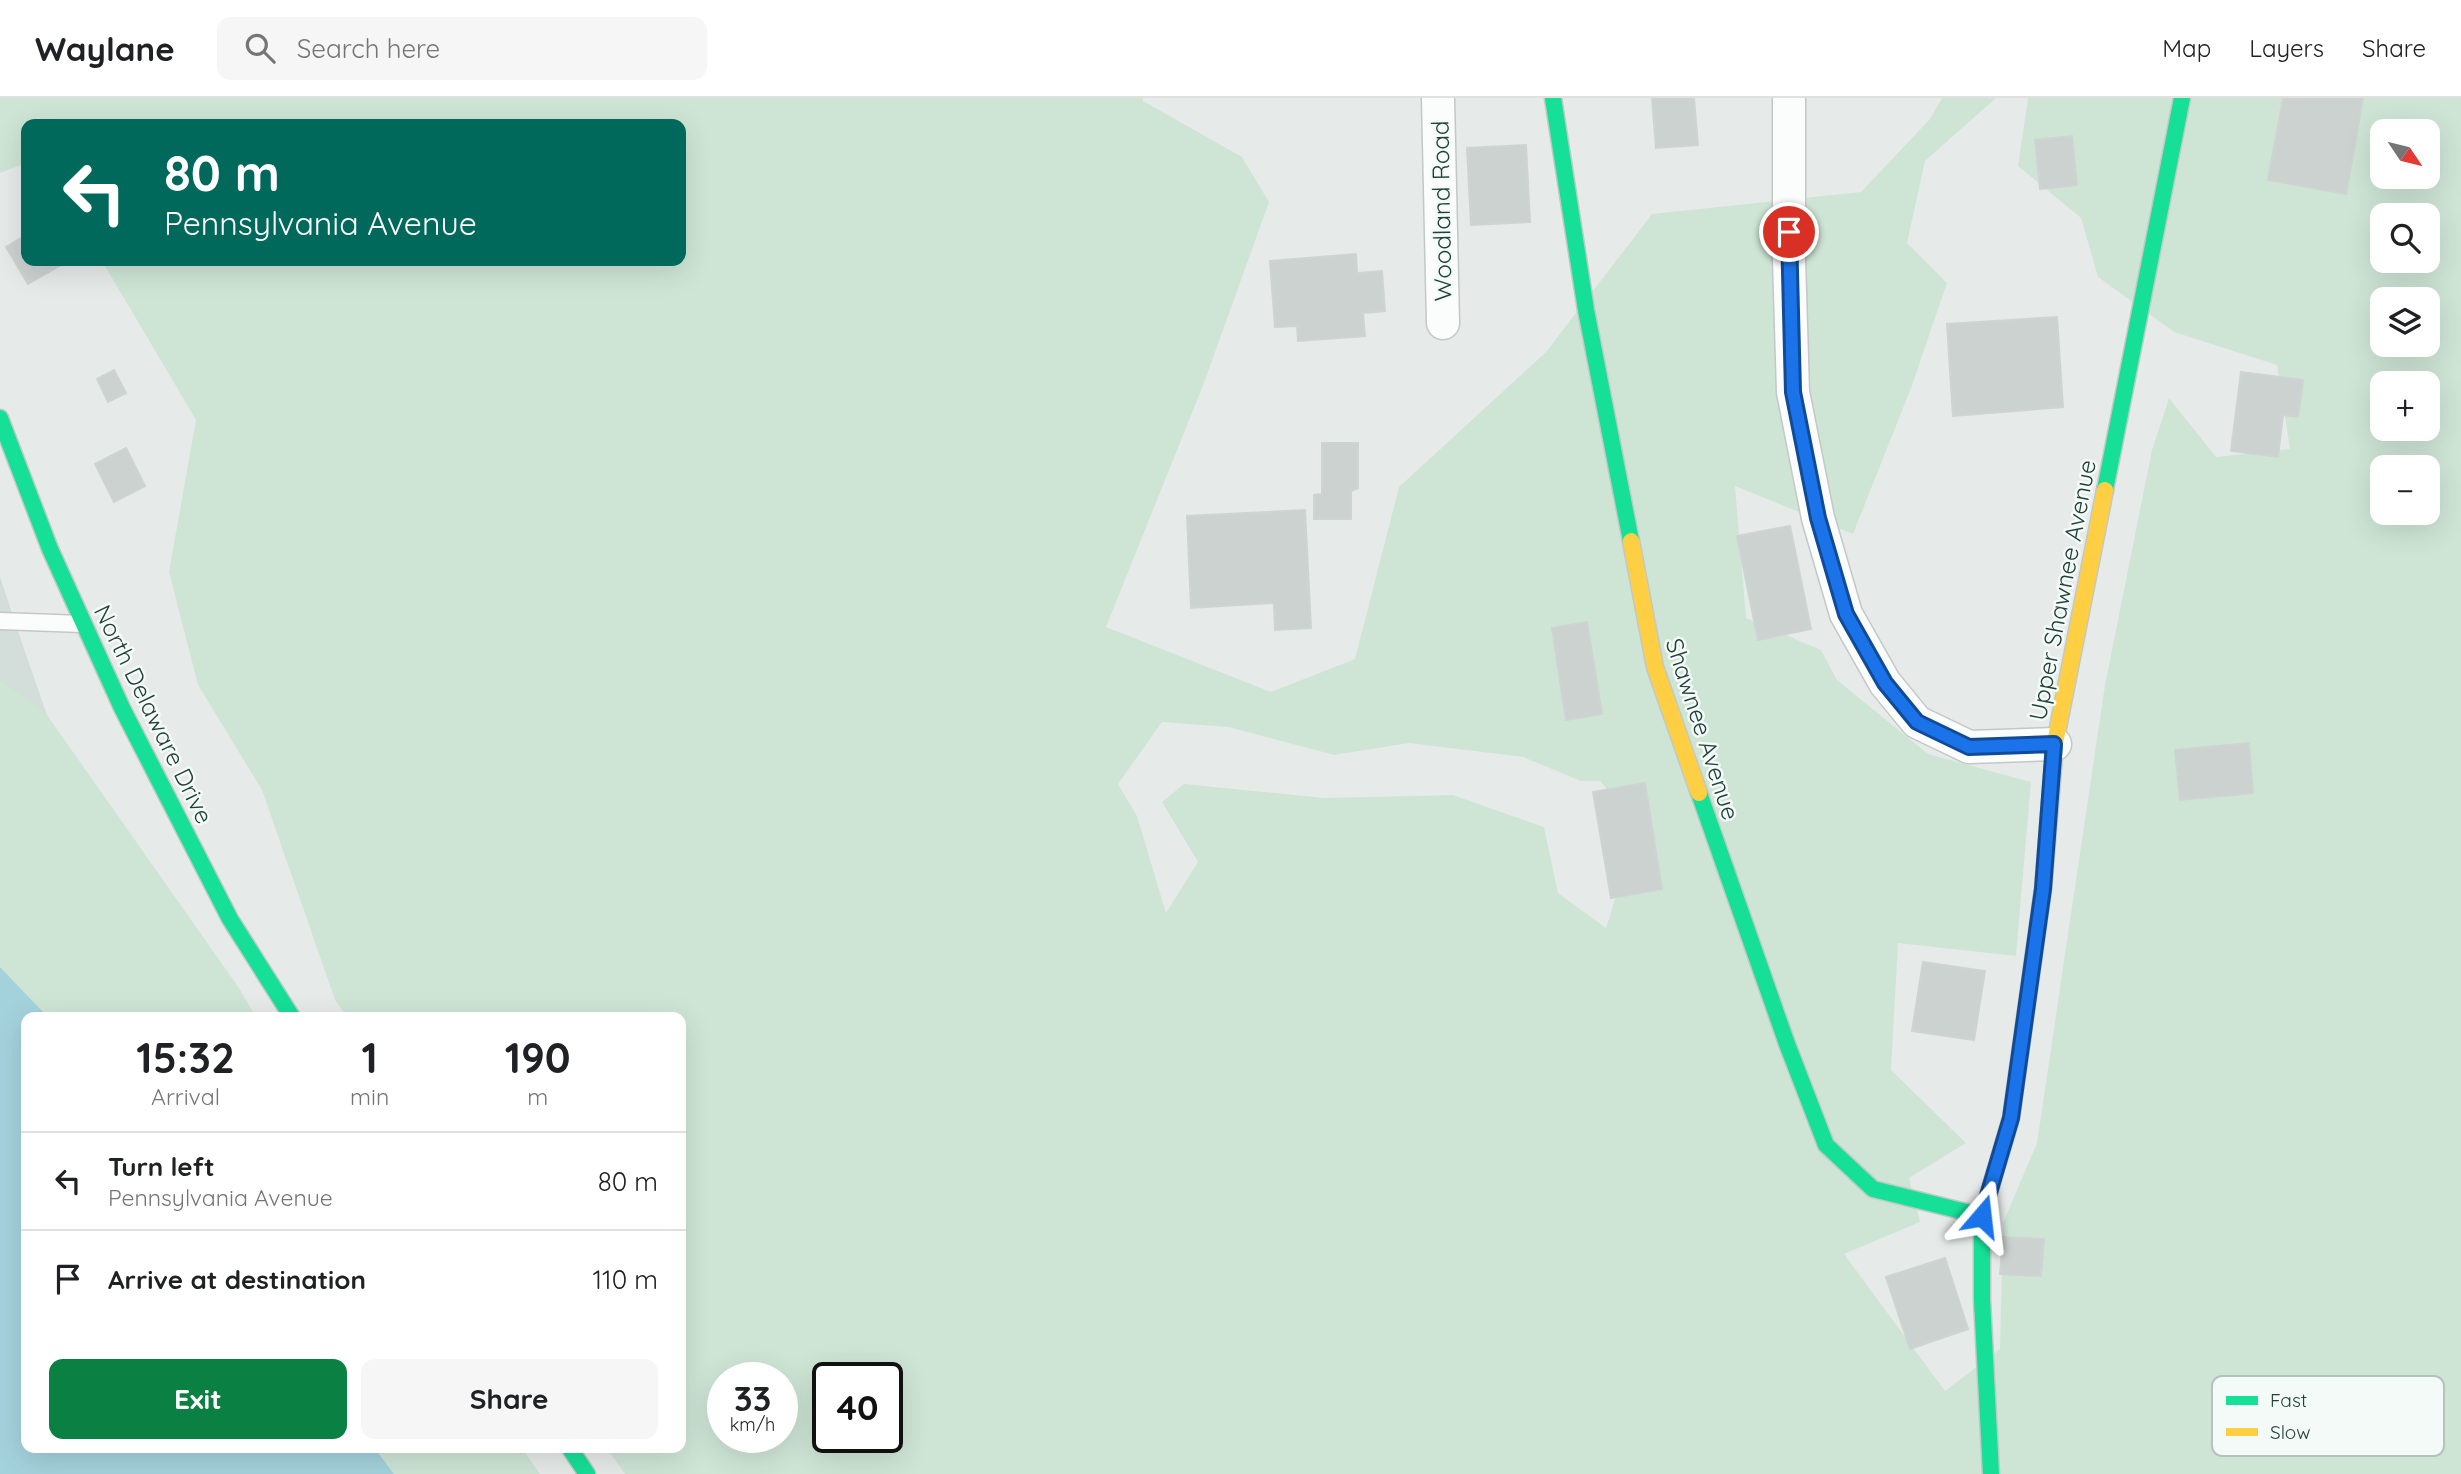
<!DOCTYPE html>
<html lang="en">
<head>
<meta charset="utf-8">
<style>
  :root { --surface:#fff; --page:#f6f6f6; --text:#202124; --muted:#757577; --line:#e0e0e0; --accent:#0b8043 }
  body { margin:0; font-family:Quicksand,sans-serif; background:var(--page); color:var(--text); height:100vh; display:flex; flex-direction:column; font-size:26px; white-space:nowrap }
  * { box-sizing:border-box; margin:0 }
  p { font-size:23px; color:var(--muted) }
  .icon { flex:none; width:38px; height:38px; fill:none; stroke:currentColor; stroke-width:2; stroke-linecap:round; stroke-linejoin:round }
  .map { position:relative; flex:1; overflow:hidden }
  .drawer { position:absolute; left:21px; top:914px; width:665px; height:441px; display:flex; flex-direction:column; background:var(--surface); border-radius:14px; box-shadow:0 7px 28px #0002 }
  .drawer>* { flex:none }
  .banner { position:absolute; left:21px; top:21px; width:665px; height:147px; border-radius:14px; box-shadow:0 7px 28px #0002; background:#00695c; color:#fff; overflow:hidden }
  .needle { width:46px; rotate:125deg }
  .fabs { position:absolute; left:2370px; top:21px; display:grid; gap:14px }
  .fabs a { display:grid; place-items:center; width:70px; height:70px; border-radius:14px; background:var(--surface); box-shadow:0 7px 28px #0002; font-size:35px }
  .speed { position:absolute; left:707px; top:1264px; display:flex; gap:14px; font-size:35px; font-weight:700; text-align:center }
  .speed>* { display:grid; place-content:center; width:91px; height:91px; border-radius:50%; background:var(--surface); box-shadow:0 7px 28px #0002; line-height:1 }
  .speed small { font-size:18px; font-weight:400 }
  .speed .limit { border:4px solid #111; border-radius:10px; background:#fff; color:#111 }
  .pin { position:absolute; display:grid; place-items:center; width:60px; height:60px; color:#fff; margin:-30px; border:4px solid #fff; border-radius:50%; box-shadow:0 2px 7px #0007 }
  .me { position:absolute; width:77px; margin:-38px; rotate:17deg; stroke-linejoin:round; filter:drop-shadow(0 0 5px #0008) }
  .turn { display:flex; align-items:center; gap:24px; height:147px; padding:0 28px; font-size:32px }
  .turn .icon { width:91px; height:91px; stroke-width:2.5 }
  .turn b { display:block; font-size:49px; line-height:60px }
  .eta { display:flex; justify-content:space-evenly; align-items:center; height:119px; text-align:center }
  .eta b { font-size:42px; font-weight:700; line-height:49px }
  .primary-button { display:flex; gap:14px; margin-top:auto; padding:14px 28px }
  .primary-button a { flex:1; height:80px; border-radius:14px; background:var(--accent); color:#fff; font-size:28px; font-weight:700; line-height:80px; text-align:center }
  .primary-button a+a { background:var(--page); color:var(--text) }
  ul { padding:0; list-style:none }
  li { display:flex; align-items:center; gap:21px; height:98px; padding:0 28px; border-top:2px solid var(--line) }
  li div { flex:1 }
  li b { display:block; font-size:26px }
  li em { font-style:normal }
  header { display:flex; align-items:center; gap:42px; box-sizing:border-box; height:98px; padding:0 35px; background:var(--surface); border-bottom:2px solid var(--line) }
  header strong { font-size:33px }
  nav { display:flex; gap:38px; margin-inline-start:auto; font-size:24px }
  .search { width:490px; height:63px; background:var(--page); display:flex; align-items:center; gap:18px; box-sizing:border-box; padding:0 24px; border-radius:14px; color:var(--muted); font-size:26px }
  .map>svg:first-child { display:block }
  .built { fill:#d3ddd9 }
  .green { fill:#cee5d6; fill-rule:evenodd }
  .water { fill:#a4d2dc }
  .building { fill:#ccd2d0; stroke:#ced4d2; stroke-width:2 }
  .lines { fill:none; stroke-linecap:round; stroke-linejoin:round }
  .lane-casing { stroke:#c3c8c6; stroke-width:19 }
  .street-casing { stroke:#c3c8c6; stroke-width:35 }
  .fast-casing { stroke:#c1c9c6; stroke-width:19 }
  .slow-casing { stroke:#c1c9c6; stroke-width:19 }
  .lane { stroke:#fbfcfc; stroke-width:16 }
  .street { stroke:#fbfcfc; stroke-width:32 }
  .fast { stroke:#16e098; stroke-width:16 }
  .slow { stroke:#ffcf43; stroke-width:16 }
  .route-casing { stroke:#114b97; stroke-width:18 }
  .route { stroke:#1a73e8; stroke-width:12 }
  .labels { text-anchor:middle; dominant-baseline:central; stroke-width:5; stroke-linejoin:round; paint-order:stroke }
  .street-label { font-size:24px; fill:#214039; stroke:#f4faf7 }
  .key { fill:#f4faf7; stroke:#b5c2be; stroke-width:2 }
  .key-label { font-size:19px; fill:#214039 }
</style>
</head>
<body>
<header>
<strong>Waylane</strong>
<div class="search"><svg class="icon" aria-label="search" viewBox="0 0 24 24"><circle cx="10" cy="10" r="6"/><path d="M15 15l6 6"/></svg>Search here</div>
<nav><a>Map</a><a>Layers</a><a>Share</a></nav>
</header>
<div class="map">
<svg width="2461" height="1376" viewBox="0 0 2461 1376">
  <rect width="100%" height="100%" fill="#e6ebe9"/>
  <!-- built -->
  <path class="built" d="M0,479L24,551L47,617L0,586Z"/>
  <!-- green -->
  <g class="green">
    <path d="M0,0H1143V3L1242,59L1269,104L1204,285L1106,529L1271,594L1355,561L1399,389L1546,254L1652,116L1861,94L1930,21L1942,0H1996L1925,63L1907,145L1947,185L1911,290L1853,436L1735,388L1746,520L1821,552L1837,582L1928,656L2031,684L2016,858L1898,845L1891,972L1966,1045L1909,1080L1920,1124L1844,1156L1945,1293L2000,1251L2003,1125L2037,1045L2105,587L2152,352L2169,300L2216,359L2290,351L2277,267L2174,234L2098,179L2081,120L2018,68L2028,0H2461V1376H625L606,1349H681V919H347L335,902L262,692L198,587L169,474L196,322L102,163H681V26H26V65L0,75ZM2382,33H2427V79H2382ZM2382,117H2427V163H2382ZM2382,201H2427V247H2382ZM2382,285H2427V331H2382ZM2382,369H2427V415H2382ZM1162,624L1228,629L1334,657L1409,645L1523,659L1581,683H1600L1626,713L1635,737L1606,830L1558,795L1544,729L1453,697L1324,700L1184,686L1162,704L1198,764L1166,815L1137,718L1118,686ZM723,1279H782V1339H723ZM828,1279H887V1339H828Z"/>
    <path d="M0,582L47,617L239,890L256,919H48L0,869Z"/>
    <path d="M374,1349H521L540,1376H394Z"/>
  </g>
  <!-- water -->
  <path class="water" d="M0,869L48,919H26V1349H374L394,1376H0Z"/>
  <!-- building -->
  <g class="building">
    <path d="M1652,0H1694L1698,47L1656,50Z"/>
    <path d="M2283,0H2363L2346,96L2268,82Z"/>
    <path d="M2072,38L2077,87L2040,91L2035,42Z"/>
    <path d="M1526,47L1530,124L1471,127L1467,50Z"/>
    <path d="M26,137V163H68L28,186L6,149Z"/>
    <path d="M1356,156L1357,175L1382,173L1385,213L1363,215L1365,238L1298,243L1297,228L1275,229L1270,163Z"/>
    <path d="M2057,219L2063,309L1953,318L1947,226Z"/>
    <path d="M114,272L126,295L108,304L97,281Z"/>
    <path d="M2241,274L2303,282L2298,319L2283,317L2278,359L2231,353Z"/>
    <path d="M1322,345H1358V390L1351,393V421H1314V397L1322,396Z"/>
    <path d="M126,350L145,388L114,404L95,366Z"/>
    <path d="M1305,412L1311,530L1275,532L1274,505L1191,510L1187,418Z"/>
    <path d="M1790,428L1811,531L1758,542L1737,438Z"/>
    <path d="M1587,524L1602,616L1566,622L1552,530Z"/>
    <path d="M2249,645L2253,695L2180,702L2175,652Z"/>
    <path d="M1645,685L1662,791L1611,800L1593,694Z"/>
    <path d="M1923,864L1985,873L1974,942L1912,933Z"/>
    <path d="M2003,1139L2044,1141L2041,1178L2000,1176Z"/>
    <path d="M1945,1160L1968,1231L1910,1251L1886,1179Z"/>
  </g>
  <g class="lines">
    <!-- lane casing -->
    <g class="lane-casing">
      <path id="lane" d="M0,523L82,526"/>
    </g>
    <!-- street casing -->
    <g class="street-casing">
      <g id="street">
        <path d="M1438,0L1443,225"/>
        <path d="M1789,0V161L1793,294L1818,420L1846,516L1885,585L1917,624L1969,649L2055,646"/>
      </g>
    </g>
    <!-- fast casing -->
    <g class="fast-casing">
      <g id="fast">
        <path d="M1553,0L1586,212L1631,443"/>
        <path d="M0,320L50,451L122,610L230,821L292,919"/>
        <path d="M2105,392L2182,0"/>
        <path d="M1699,695L1787,946L1826,1047L1873,1091L1982,1118"/>
        <path d="M569,1349L587,1376"/>
        <path d="M1991,1376L1982,1202V1118L2011,1020L2043,791L2055,645"/>
      </g>
    </g>
    <!-- slow casing -->
    <g class="slow-casing">
      <g id="slow">
        <path d="M1631,443L1655,569L1699,695"/>
        <path d="M2055,645L2105,392"/>
      </g>
    </g>
    <!-- lane -->
    <use href="#lane" class="lane"/>
    <!-- street -->
    <use href="#street" class="street"/>
    <!-- fast -->
    <use href="#fast" class="fast"/>
    <!-- slow -->
    <use href="#slow" class="slow"/>
  </g>
  <g class="lines">
    <!-- route casing -->
    <g class="route-casing">
      <path id="route" d="M1789,134L1793,294L1818,420L1846,516L1885,585L1917,624L1969,649L2054,646L2043,791L2011,1020L1982,1118"/>
    </g>
    <!-- route -->
    <use href="#route" class="route"/>
  </g>
  <g class="labels">
    <!-- street labels -->
    <g class="street-label">
      <text transform="translate(1441 113) rotate(-91)">Woodland Road</text>
      <text transform="translate(2062 492) rotate(-79)">Upper Shawnee Avenue</text>
      <text transform="translate(154 616) rotate(64)">North Delaware Drive</text>
      <text transform="translate(1703 631) rotate(72)">Shawnee Avenue</text>
    </g>
  </g>
  <!-- legend -->
  <rect x="2212" y="1278" width="232" height="80" rx="10" class="key"/>
  <rect x="2226" y="1298" width="32" height="9" fill="#16e098"/>
  <rect x="2226" y="1330" width="32" height="8" fill="#ffcf43"/>
  <g class="key-label">
    <text x="2270" y="1309">Fast</text>
    <text x="2270" y="1341">Slow</text>
  </g>
</svg>
<div class="fabs">
<a><svg class="needle" viewBox="-14 -14 28 28"><path d="M0-13l5 13h-10z" fill="#e53935"/><path d="M0 13l5-13h-10z" fill="#757577"/></svg></a>
<a><svg class="icon" aria-label="search" viewBox="0 0 24 24"><circle cx="10" cy="10" r="6"/><path d="M15 15l6 6"/></svg></a>
<a><svg class="icon" aria-label="layers" viewBox="0 0 24 24"><path d="M12 4l9 5-9 5-9-5zM3 14l9 5 9-5"/></svg></a>
<a>+</a>
<a>−</a>
</div>
<div class="speed"><div>33<small>km/h</small></div><div class="limit">40</div></div>
<div class="pin" style="left:1789px;top:134px;background:#d93025"><svg class="icon" aria-label="arrive" viewBox="0 0 24 24"><path d="M6 21V4h12l-3 4 3 4H6"/></svg></div>
<svg class="me" style="left:1982px;top:1118px" viewBox="-20 -20 40 40"><path d="M0-17L14 15 0 8-14 15z" fill="#1a73e8" stroke="#fff" stroke-width="4"/></svg>
<div class="banner">
<div class="turn"><svg class="icon" aria-label="left" viewBox="0 0 24 24"><path d="M17 20v-9H6M10 6l-5 5 5 5"/></svg><div><b>80 m</b>Pennsylvania Avenue</div></div>
</div>
<section class="drawer">
<div class="eta">
<div><b>15:32</b><p>Arrival</p></div>
<div><b>1</b><p>min</p></div>
<div><b>190</b><p>m</p></div>
</div>
<ul>
<li><svg class="icon" aria-label="left" viewBox="0 0 24 24"><path d="M17 20v-9H6M10 6l-5 5 5 5"/></svg><div><b>Turn left</b><p>Pennsylvania Avenue</p></div><em>80 m</em></li>
<li><svg class="icon" aria-label="arrive" viewBox="0 0 24 24"><path d="M6 21V4h12l-3 4 3 4H6"/></svg><div><b>Arrive at destination</b></div><em>110 m</em></li>
</ul>
<div class="primary-button"><a>Exit</a><a>Share</a></div>
</section>
</div>
</body>
</html>
